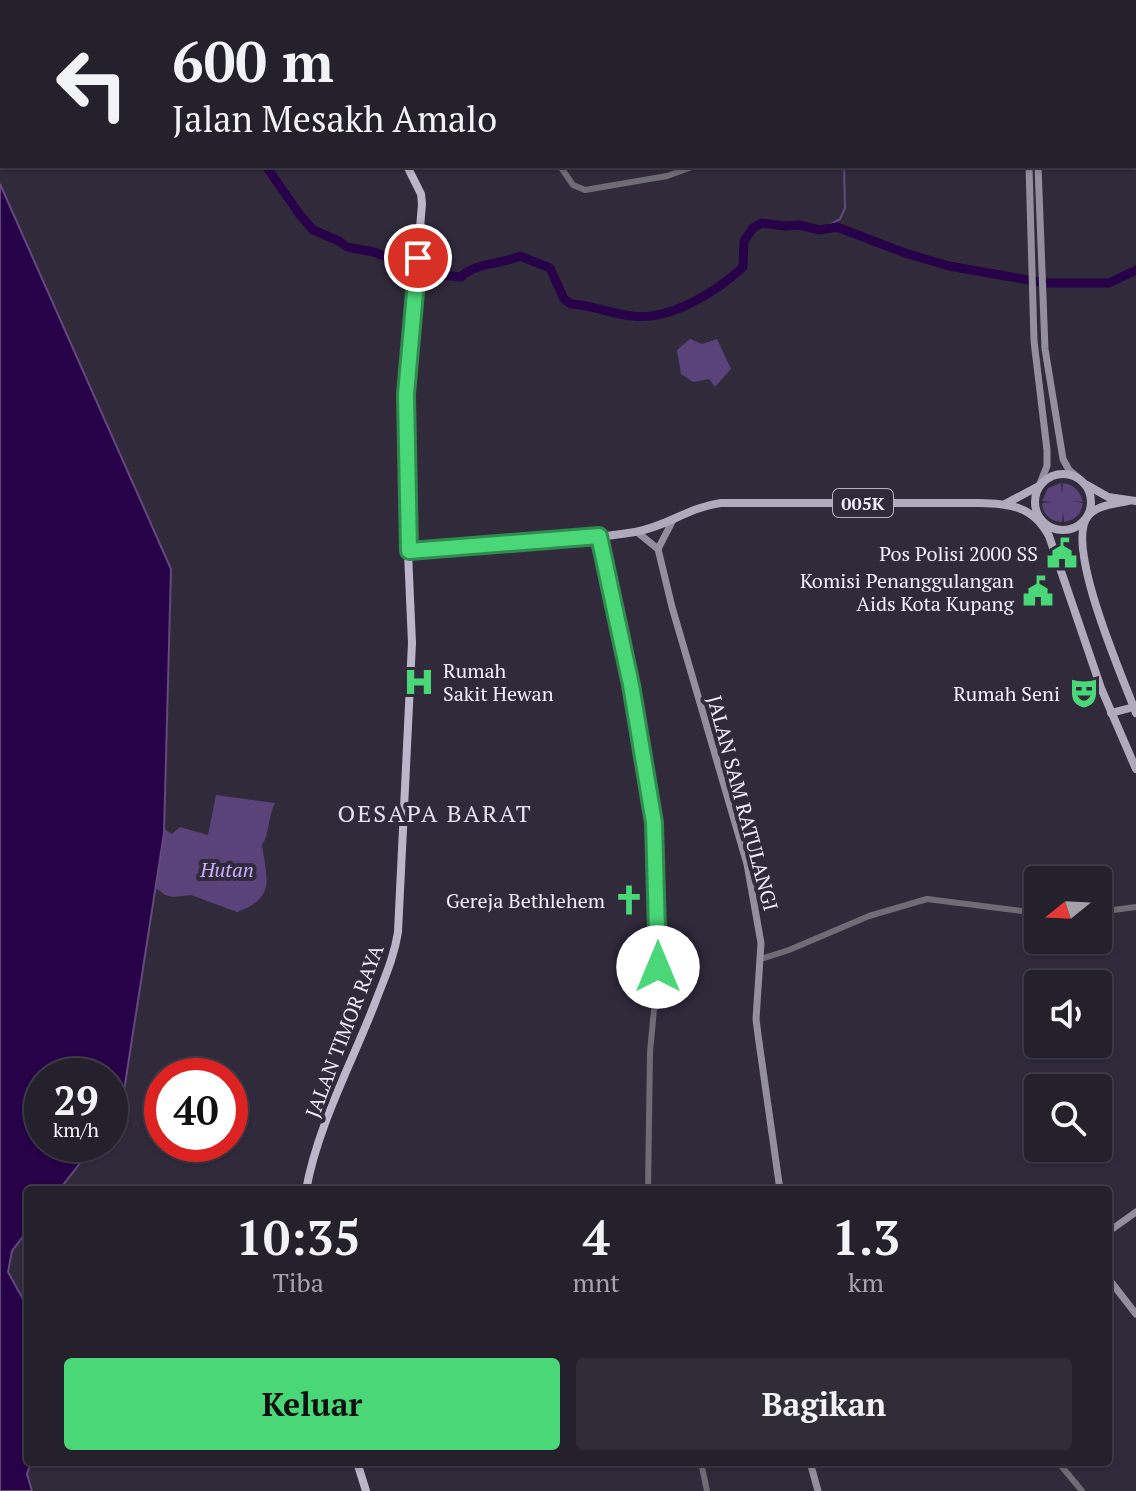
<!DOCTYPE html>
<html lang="id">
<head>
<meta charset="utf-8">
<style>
  :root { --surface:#24202c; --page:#302d38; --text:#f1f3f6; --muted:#a3a3a9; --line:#413e48; --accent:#49d778 }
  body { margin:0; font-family:"PT Serif",serif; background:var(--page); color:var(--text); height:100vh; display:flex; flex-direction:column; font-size:30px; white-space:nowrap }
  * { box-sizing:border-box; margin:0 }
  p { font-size:26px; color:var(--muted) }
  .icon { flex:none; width:44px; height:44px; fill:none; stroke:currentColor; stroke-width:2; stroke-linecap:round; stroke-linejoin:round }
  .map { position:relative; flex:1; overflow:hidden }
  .side { position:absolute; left:24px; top:1186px; width:1088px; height:280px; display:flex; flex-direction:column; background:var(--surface); border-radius:8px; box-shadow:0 2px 6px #0004,0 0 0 2px var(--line) }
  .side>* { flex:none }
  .top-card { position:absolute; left:0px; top:0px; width:1136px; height:168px; box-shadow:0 2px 6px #0004,0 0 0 2px var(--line); background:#24202c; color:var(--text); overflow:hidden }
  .needle { width:52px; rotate:252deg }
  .controls { position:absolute; left:1024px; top:866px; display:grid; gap:16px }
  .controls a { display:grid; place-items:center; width:88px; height:88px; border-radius:8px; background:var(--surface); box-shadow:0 2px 6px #0004,0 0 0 2px var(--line); font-size:40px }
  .speed { position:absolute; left:24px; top:1058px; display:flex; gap:16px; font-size:40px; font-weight:700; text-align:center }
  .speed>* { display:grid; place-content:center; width:104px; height:104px; border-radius:50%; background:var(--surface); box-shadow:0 2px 6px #0004,0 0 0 2px var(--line); line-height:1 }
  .speed small { font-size:20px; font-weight:400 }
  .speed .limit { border:12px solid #d22; background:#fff; color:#111 }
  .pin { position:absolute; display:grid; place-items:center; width:68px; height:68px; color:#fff; margin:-34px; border:4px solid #fff; border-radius:50%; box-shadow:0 2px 8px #0007 }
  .me { position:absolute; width:88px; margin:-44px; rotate:0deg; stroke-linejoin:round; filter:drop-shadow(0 0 6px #0008) }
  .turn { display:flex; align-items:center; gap:28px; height:168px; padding:0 40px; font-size:36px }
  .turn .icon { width:104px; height:104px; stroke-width:2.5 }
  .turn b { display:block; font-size:56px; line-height:68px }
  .eta { display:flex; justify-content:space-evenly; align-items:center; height:136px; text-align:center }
  .eta b { font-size:48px; font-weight:700; line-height:56px }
  .button { display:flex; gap:16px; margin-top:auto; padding:16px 40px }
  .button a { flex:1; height:92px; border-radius:8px; background:var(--accent); color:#111; font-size:32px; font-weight:700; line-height:92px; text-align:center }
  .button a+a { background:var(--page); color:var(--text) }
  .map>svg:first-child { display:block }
  .green { fill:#59437a }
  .water { fill:#270249; stroke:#64487e; stroke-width:2 }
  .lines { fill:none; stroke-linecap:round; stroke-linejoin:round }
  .stream { stroke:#64487e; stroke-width:2 }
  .river { stroke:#270249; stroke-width:9 }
  .tertiary { stroke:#6f6c75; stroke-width:6 }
  .secondary { stroke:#948f9d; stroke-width:7 }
  .primary { stroke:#b0aabc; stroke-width:8 }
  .trunk { stroke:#bdb6ca; stroke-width:8 }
  .route-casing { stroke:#2f8c4e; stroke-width:20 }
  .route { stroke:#49d778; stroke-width:14 }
  .labels { text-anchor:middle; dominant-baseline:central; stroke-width:8; stroke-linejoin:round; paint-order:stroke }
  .shield { fill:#302a3b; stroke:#b7b2bf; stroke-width:2 }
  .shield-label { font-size:18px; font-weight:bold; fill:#f1edf8 }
  .poi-label { font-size:20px; fill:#f1edf8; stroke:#302a3b; text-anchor:end }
  .street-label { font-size:20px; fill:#f1edf8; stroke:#302a3b }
  .park-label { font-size:20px; font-style:italic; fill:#cbadfe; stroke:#302a3b }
  .quarter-label { font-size:24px; letter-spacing:2px; fill:#e6dff5; stroke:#302a3b }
</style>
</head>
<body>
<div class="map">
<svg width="1136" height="1491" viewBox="0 0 1136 1491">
  <rect width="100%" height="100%" fill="#302a3b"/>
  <!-- green -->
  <g class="green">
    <path d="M690,339L702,344L717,339L731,369L715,387L709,379L693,382L681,374L677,350Z"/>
    <path d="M1061,483L1062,494L1063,483C1075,485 1080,491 1083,502L1072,501L1083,503C1081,515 1075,520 1064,522L1063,511L1062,522C1050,521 1043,515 1042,503L1051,502L1042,501L1048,488Z"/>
    <path d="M216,795L275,803C268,816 270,833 262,845C267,880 276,897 237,912L191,895L173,897L165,895L134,871L155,823L172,834L180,827L208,835Z"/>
  </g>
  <!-- water -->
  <path class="water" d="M0,184L171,569L164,833L121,1110L110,1124V1076H42V1144H95L59,1190H28V1230L12,1251L8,1272L28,1308V1462H31L27,1474L32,1491H0Z"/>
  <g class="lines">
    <!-- stream -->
    <g class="stream">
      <path d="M887,2L889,0"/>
      <path d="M820,230L840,219L845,208L844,166"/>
    </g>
    <!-- river -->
    <g class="river">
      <path d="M0,84L2,85"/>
      <path d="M0,99L2,95"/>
      <path d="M0,151H2"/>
      <path d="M266,166L300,215L313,230L339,241L347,247L374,252L430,274L461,277C476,262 501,265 520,256L550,268L564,299L571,304C592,305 611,314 632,316C670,321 716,292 743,267L744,241L753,228L762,223L785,226L799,225L820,230L837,227L905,253L949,266L1046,283H1109L1136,270"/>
    </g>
    <!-- tertiary -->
    <g class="tertiary">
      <path d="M749,0L751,2"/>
      <path d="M843,2L844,0"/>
      <path d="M560,166L573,185L585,190L667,176L695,166"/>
      <path d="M599,536L631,685L657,843L658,967L650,1052L648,1190"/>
      <path d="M1098,912L1136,907"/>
      <path d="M761,959L789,950L869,916L927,899L1038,913"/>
      <path d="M701,1462L707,1491"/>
      <path d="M1058,1462L1082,1491"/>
    </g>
    <!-- secondary -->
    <g class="secondary">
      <path d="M1017,0V2"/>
      <path d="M1033,0V2"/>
      <path d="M1029,166L1034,341L1047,450V466L1039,486"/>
      <path d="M1038,166L1045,349L1063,459L1069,470L1081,480"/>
      <path d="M637,532L658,549L672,607L747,864L761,943L756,1019L758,1035L780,1190"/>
      <path d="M658,549L672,522"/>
      <path d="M1108,1232L1136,1212"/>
      <path d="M1108,1278L1136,1314"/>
      <path d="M810,1462L818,1491"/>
    </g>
    <!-- primary -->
    <g class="primary">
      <circle cx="1063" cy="502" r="28"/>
      <path d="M1087,485L1108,497L1136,501"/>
      <path d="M1128,501C1115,504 1097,505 1088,516C1064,545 1123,678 1136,713"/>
      <path d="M1005,504L1039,486"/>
      <path d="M409,551C484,543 560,544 635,532C669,526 686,508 721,503H976C1008,504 1032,504 1049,536L1101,688L1136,769"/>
      <path d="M1111,713L1134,707"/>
    </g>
    <!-- trunk -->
    <g class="trunk">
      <path d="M320,0L321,2"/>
      <path d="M306,1190C318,1125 351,1065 375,1003C384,979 394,958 398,932L412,643L407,530L406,394L422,204L421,194L407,166"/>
      <path d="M357,1462L366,1491"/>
    </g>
  </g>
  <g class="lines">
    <!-- route casing -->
    <g class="route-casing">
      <path id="route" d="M418,258L406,394L409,551L599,536L631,685L654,823L658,967"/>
    </g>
    <!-- route -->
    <use href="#route" class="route"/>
  </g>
  <!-- icons -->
  <defs>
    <g id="civic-bare" transform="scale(2.4)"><path d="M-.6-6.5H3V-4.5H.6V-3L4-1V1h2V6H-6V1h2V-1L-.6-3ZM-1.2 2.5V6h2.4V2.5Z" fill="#49d778" stroke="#302a3b" stroke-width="2.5" paint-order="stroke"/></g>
    <g id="hospital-bare" transform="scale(2.4)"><path d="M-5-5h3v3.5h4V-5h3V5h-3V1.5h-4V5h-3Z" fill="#49d778" stroke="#302a3b" stroke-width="2.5" paint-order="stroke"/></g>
    <g id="theatre-bare" transform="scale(2.4)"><path d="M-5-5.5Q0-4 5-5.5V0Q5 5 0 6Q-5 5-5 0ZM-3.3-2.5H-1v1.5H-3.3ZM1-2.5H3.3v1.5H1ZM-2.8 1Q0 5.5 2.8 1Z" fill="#49d778" stroke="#302a3b" stroke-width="2.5" paint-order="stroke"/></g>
    <g id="church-bare" transform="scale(2.4)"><path d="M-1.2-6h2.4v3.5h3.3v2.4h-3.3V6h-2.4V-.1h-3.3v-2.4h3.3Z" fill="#49d778" stroke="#302a3b" stroke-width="2.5" paint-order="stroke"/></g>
  </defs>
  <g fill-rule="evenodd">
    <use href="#civic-bare" x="1062" y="553"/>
    <use href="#civic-bare" x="1038" y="591"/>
    <use href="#hospital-bare" x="419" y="682"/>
    <use href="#theatre-bare" x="1084" y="693"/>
    <use href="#church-bare" x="629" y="900"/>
  </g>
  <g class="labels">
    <!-- shield labels -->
    <rect class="shield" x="833" y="489" width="60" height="28" rx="6"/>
    <g class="shield-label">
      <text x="863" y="503">005K</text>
    </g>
    <!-- poi labels -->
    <g class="poi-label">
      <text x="1038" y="553">Pos Polisi 2000 SS</text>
      <text x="1014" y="580">Komisi Penanggulangan<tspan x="1014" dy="23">Aids Kota Kupang</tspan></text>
      <text x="443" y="670" text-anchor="start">Rumah<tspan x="443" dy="23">Sakit Hewan</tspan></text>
      <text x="1060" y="693">Rumah Seni</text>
      <text x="605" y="900">Gereja Bethlehem</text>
    </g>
    <!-- street labels -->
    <g class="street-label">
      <text transform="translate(743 803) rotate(75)">JALAN SAM RATULANGI</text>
      <text transform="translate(344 1031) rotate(-69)">JALAN TIMOR RAYA</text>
    </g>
    <!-- park labels -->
    <g class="park-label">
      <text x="227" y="869">Hutan</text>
    </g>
    <!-- quarter labels -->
    <g class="quarter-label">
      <text x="435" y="813">OESAPA BARAT</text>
    </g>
  </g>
</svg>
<div class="controls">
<a><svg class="needle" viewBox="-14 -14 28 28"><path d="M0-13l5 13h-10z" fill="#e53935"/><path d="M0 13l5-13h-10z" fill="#a3a3a9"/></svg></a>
<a><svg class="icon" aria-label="sound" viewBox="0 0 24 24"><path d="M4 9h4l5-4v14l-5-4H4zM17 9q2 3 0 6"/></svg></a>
<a><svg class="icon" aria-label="search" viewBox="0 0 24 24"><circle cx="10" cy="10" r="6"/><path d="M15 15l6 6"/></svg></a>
</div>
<div class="speed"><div>29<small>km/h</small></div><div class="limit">40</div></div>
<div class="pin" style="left:418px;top:258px;background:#d93025"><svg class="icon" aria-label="arrive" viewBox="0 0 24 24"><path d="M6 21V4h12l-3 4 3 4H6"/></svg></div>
<svg class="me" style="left:658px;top:967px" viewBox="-20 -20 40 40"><circle r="19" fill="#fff"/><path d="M0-13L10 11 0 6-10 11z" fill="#49d778"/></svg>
<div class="top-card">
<div class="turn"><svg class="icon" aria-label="left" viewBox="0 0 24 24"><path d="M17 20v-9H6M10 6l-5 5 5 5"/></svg><div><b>600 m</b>Jalan Mesakh Amalo</div></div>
</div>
<section class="side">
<div class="eta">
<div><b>10:35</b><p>Tiba</p></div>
<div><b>4</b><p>mnt</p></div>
<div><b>1.3</b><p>km</p></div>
</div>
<div class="button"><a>Keluar</a><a>Bagikan</a></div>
</section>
</div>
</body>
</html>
